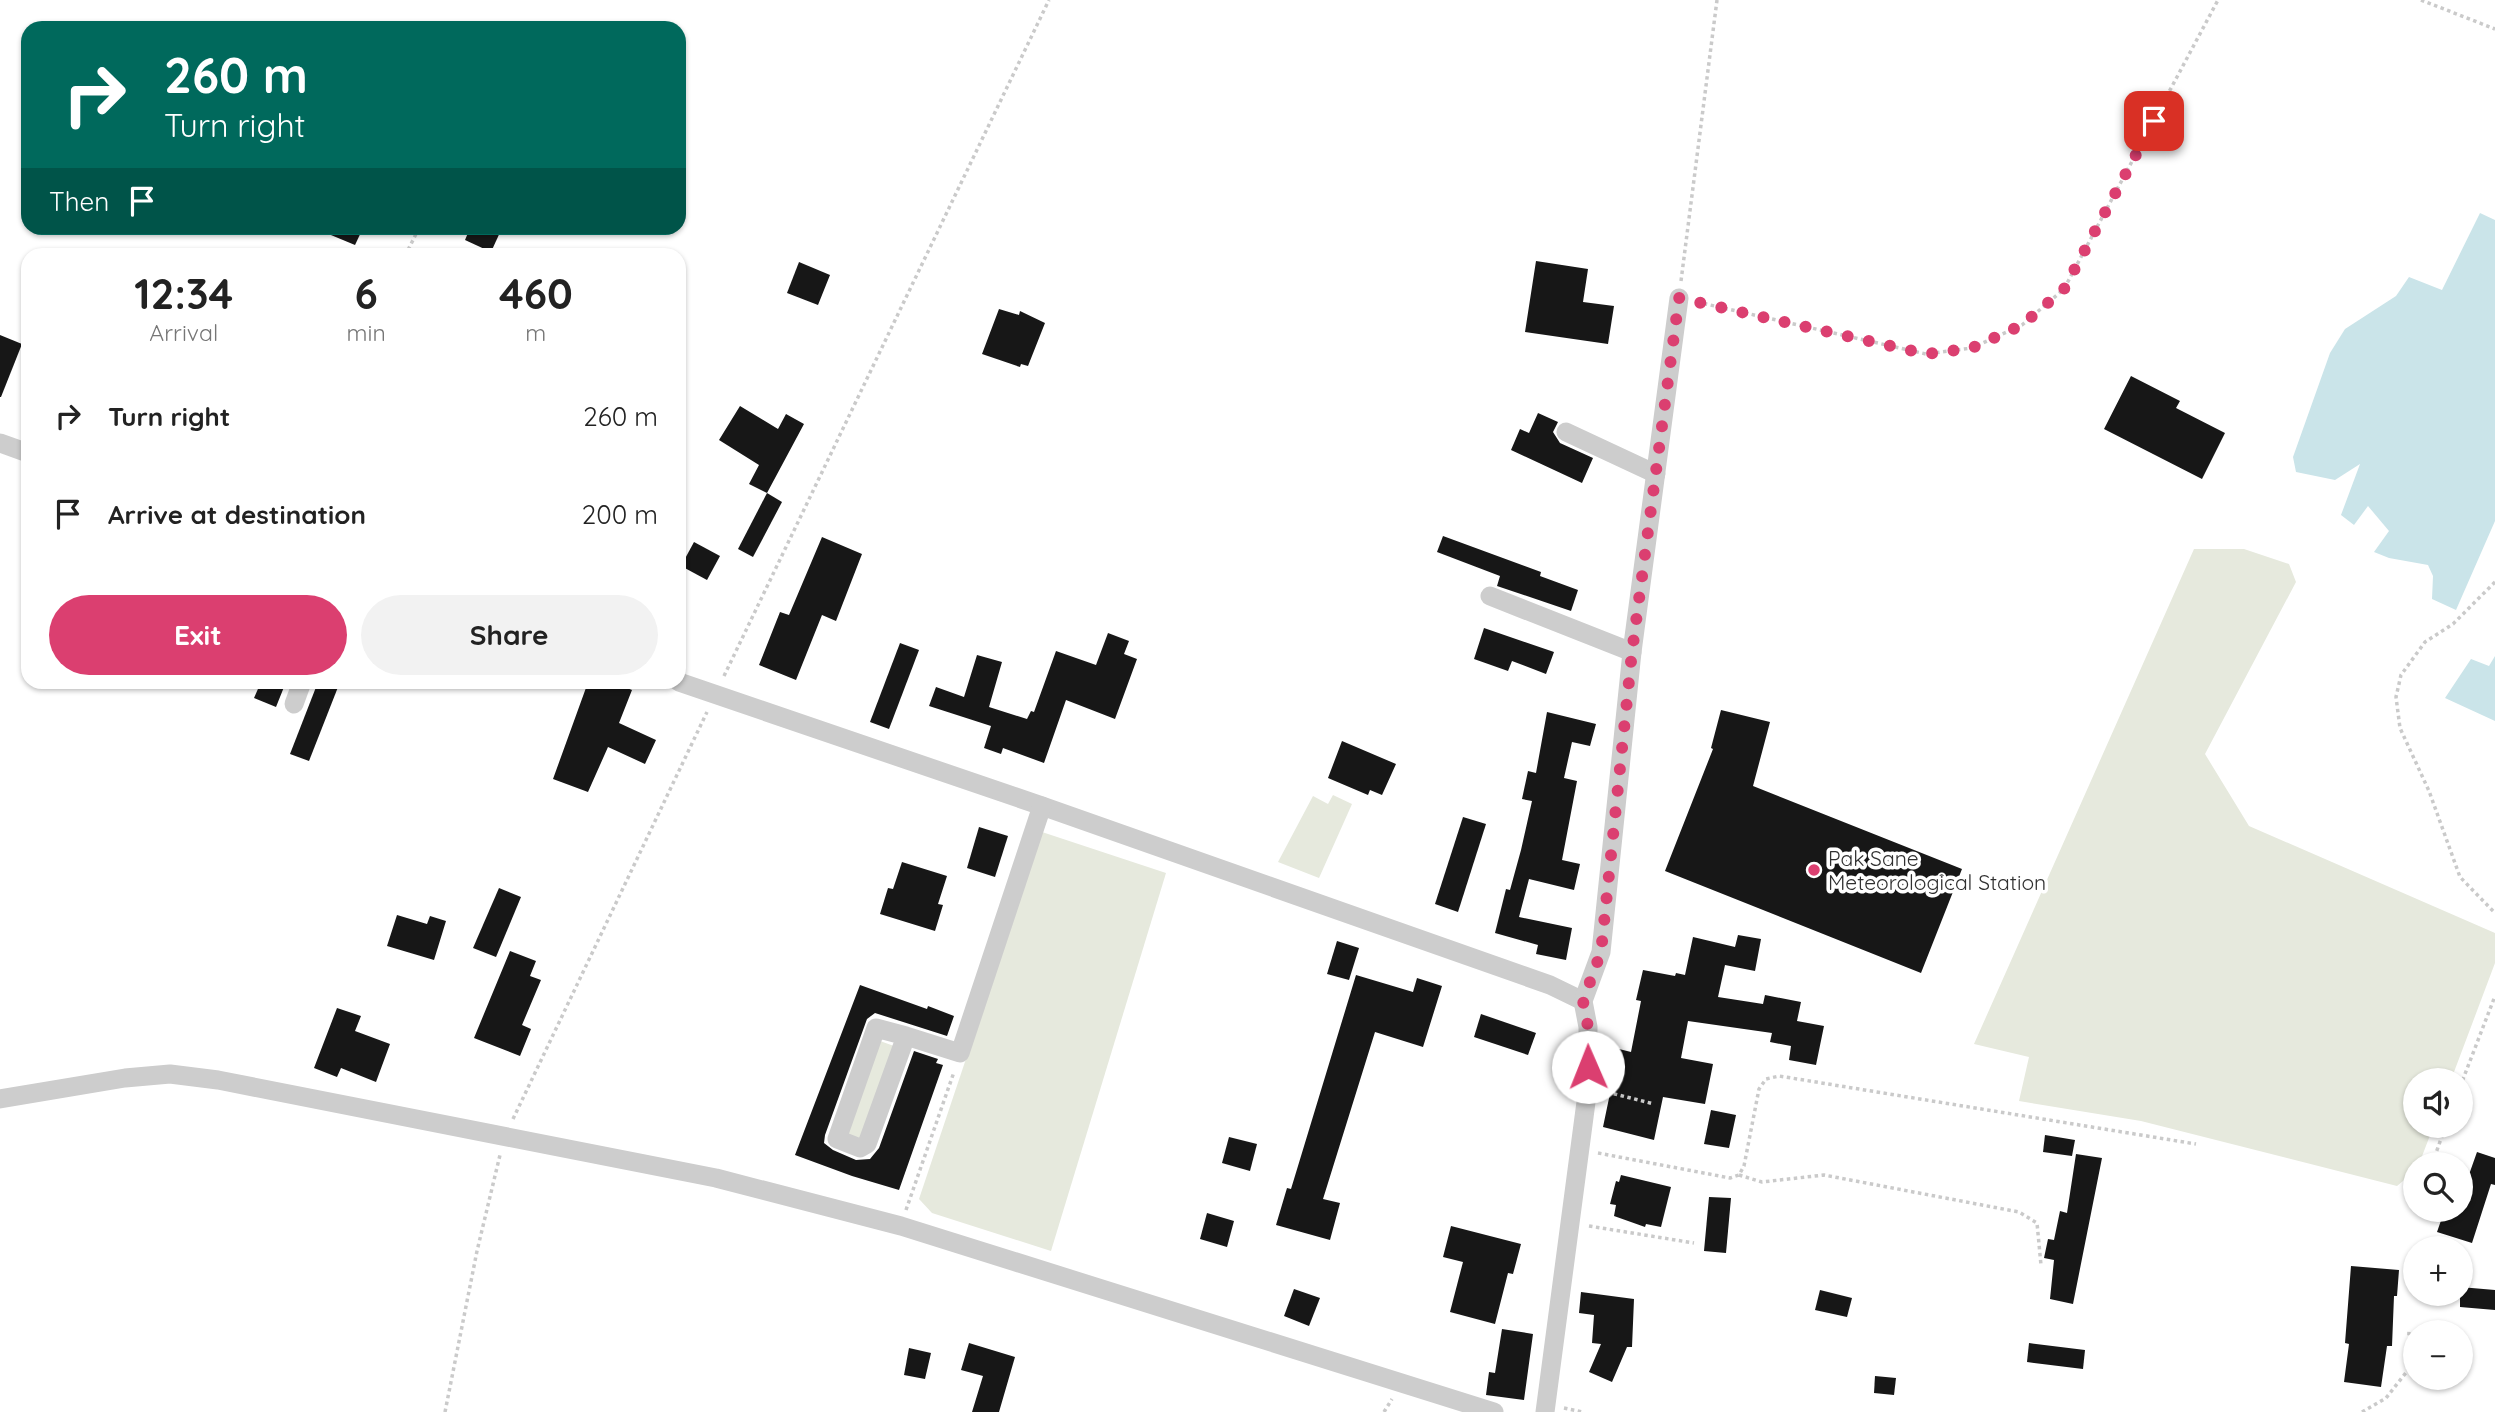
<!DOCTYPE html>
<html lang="en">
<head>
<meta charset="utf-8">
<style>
  :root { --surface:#fff; --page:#f2f2f2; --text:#222; --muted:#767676; --accent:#db3f70 }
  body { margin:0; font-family:Quicksand,sans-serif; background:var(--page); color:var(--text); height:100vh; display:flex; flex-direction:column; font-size:26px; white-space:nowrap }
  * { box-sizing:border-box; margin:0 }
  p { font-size:23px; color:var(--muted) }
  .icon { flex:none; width:38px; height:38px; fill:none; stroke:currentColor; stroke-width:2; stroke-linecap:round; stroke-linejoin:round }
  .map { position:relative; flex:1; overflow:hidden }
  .sheet { position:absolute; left:21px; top:248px; width:665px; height:441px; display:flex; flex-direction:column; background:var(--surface); border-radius:21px; box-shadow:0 2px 5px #0004 }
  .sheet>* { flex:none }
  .guide { position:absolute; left:21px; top:21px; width:665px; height:214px; border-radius:21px; box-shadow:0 2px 5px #0004; background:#00695c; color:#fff; overflow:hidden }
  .buttons { position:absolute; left:2403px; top:1068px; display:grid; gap:14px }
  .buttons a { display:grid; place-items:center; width:70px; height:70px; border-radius:50%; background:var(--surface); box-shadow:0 2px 5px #0004; font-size:35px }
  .pin { position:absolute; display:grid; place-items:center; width:60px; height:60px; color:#fff; margin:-30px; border-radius:14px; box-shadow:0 4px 10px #0006 }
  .me { position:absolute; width:77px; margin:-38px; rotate:359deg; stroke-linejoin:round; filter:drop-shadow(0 0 5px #0008) }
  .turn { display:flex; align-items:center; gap:24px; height:147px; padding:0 28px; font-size:32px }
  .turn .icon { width:91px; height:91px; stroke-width:2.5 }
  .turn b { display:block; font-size:49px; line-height:60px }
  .then { display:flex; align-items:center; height:66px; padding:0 28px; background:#0003; gap:14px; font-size:26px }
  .eta { display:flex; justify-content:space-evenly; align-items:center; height:119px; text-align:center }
  .eta b { font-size:42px; font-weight:800; line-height:49px }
  .cta { display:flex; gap:14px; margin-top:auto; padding:14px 28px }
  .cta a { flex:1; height:80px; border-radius:42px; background:var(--accent); color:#fff; font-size:28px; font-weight:800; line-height:80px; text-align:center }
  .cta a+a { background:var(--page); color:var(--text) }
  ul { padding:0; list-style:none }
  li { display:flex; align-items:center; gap:21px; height:98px; padding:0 28px }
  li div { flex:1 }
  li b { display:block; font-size:26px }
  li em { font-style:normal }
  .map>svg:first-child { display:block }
  .green { fill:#e6e9dd }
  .water { fill:#cae4e9 }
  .building { fill:#171717 }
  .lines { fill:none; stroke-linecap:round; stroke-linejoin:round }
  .path { stroke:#cacaca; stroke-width:3.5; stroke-dasharray:3.5 3.5; stroke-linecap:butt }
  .minor { stroke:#cdcdcd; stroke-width:19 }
  .route { stroke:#db3f70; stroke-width:12; stroke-dasharray:0 21.6 }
  .poi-dot { fill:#db3f70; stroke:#fff; stroke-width:2.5 }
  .labels { text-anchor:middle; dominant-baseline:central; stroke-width:7; stroke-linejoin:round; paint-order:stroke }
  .poi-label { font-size:21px; fill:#303030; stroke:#fff; text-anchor:start }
</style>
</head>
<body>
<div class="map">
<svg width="2495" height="1412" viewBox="0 0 2495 1412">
  <rect width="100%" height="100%" fill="#fff"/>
  <!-- green -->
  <g class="green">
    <path d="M2194,549H2244L2289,564L2296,582L2205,754L2249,826L2495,933V963L2451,1080H2415V1125H2434L2419,1164H2415V1171L2397,1186L2141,1121L2019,1101L2029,1057L1974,1044Z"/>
    <path d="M1333,795L1352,804L1319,878L1278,862L1313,796L1328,804Z"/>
    <path d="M1042,832L1166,873L1051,1251L932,1213L919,1199Z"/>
    <path d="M880,1041L894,1046L862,1139L846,1134Z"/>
  </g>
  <!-- water -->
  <g class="water">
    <path d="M2480,213L2495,220V521L2456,610L2432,599L2433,576L2428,565L2389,558L2374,552L2389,531L2368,506L2354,525L2341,515L2360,464L2335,480L2296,472L2293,457L2330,353L2345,329L2396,296L2409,277L2442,290Z"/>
    <path d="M2495,656V721L2445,698L2471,659L2489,666Z"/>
  </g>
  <!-- building -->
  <g class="building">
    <path d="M314,228H363L355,245Z"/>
    <path d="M470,228H502L491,252L465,240Z"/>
    <path d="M1536,261L1588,269L1583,302L1614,306L1608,344L1525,332Z"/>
    <path d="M799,262L830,275L818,305L787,293Z"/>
    <path d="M999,309L1019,315L1020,311L1045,323L1028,366L1021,364L1020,367L982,354Z"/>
    <path d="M0,335L22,344L1,397H0Z"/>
    <path d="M2131,376L2180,401L2176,408L2225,433L2202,479L2104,429Z"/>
    <path d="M740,406L778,429L786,414L804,424L767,493L749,484L759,465L719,440Z"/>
    <path d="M1538,413L1558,422L1553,432L1560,443L1593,458L1582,483L1511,450L1520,429L1529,433Z"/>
    <path d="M767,493L782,502L753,557L738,549Z"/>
    <path d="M1443,536L1541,572L1540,576L1578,590L1571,611L1497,586L1500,576L1437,552Z"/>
    <path d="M822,537L862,554L836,621L822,615L796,680L759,665L780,612L789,615Z"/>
    <path d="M694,542L720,556L707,580L681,566Z"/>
    <path d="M1484,628L1554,652L1546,674L1512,661L1508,671L1474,659Z"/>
    <path d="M1108,633L1129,641L1124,654L1137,659L1115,719L1066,700L1044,763L1003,748L1001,754L984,748L991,726L929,706L936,687L964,697L977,655L1002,662L989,707L1027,719L1031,711L1034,712L1056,651L1096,665Z"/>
    <path d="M900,643L919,650L889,729L870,722Z"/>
    <path d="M261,682H286L276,707L254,698Z"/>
    <path d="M318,682H340L309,761L290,754Z"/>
    <path d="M598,682H612L632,690L619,723L656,740L645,764L608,747L588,792L553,779L587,685L596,688Z"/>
    <path d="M1721,710L1770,722L1753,786L1962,869L1921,973L1665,871L1713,749L1711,748Z"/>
    <path d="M1547,712L1596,724L1590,746L1572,742L1564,778L1577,781L1562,860L1580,864L1574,890L1529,879L1519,917L1572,928L1566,960L1536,954L1538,945L1495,933L1506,889L1510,890L1521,850L1532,801L1522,799L1528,771L1536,773Z"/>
    <path d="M1342,741L1396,764L1382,795L1370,790L1368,795L1328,778Z"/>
    <path d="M1463,817L1486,824L1458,912L1435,904Z"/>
    <path d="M979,827L1008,836L995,877L967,868Z"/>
    <path d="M902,862L947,876L938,904L943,905L935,931L880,914L888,888L893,889Z"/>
    <path d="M499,888L521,897L496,957L473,948Z"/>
    <path d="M397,915L427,924L430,916L446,921L434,960L387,946Z"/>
    <path d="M1738,935L1761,939L1755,971L1725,965L1718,997L1763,1004L1765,995L1801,1002L1797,1021L1824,1026L1816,1065L1789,1060L1791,1046L1770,1042L1772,1033L1688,1021L1681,1058L1713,1064L1705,1104L1663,1097L1654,1140L1603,1127L1613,1079L1608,1078L1615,1048L1631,1052L1641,1001L1636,1000L1643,970L1675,976L1676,973L1685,975L1693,937L1735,947Z"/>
    <path d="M1337,941L1359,948L1349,980L1327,974Z"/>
    <path d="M510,951L536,961L530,976L541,980L522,1025L531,1029L520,1056L474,1038Z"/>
    <path d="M1356,975L1413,992L1417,978L1442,986L1423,1047L1375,1032L1323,1199L1340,1203L1330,1240L1276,1225L1287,1188L1291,1189Z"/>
    <path d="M860,985L927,1009L928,1006L954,1016L947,1036L875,1013L867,1019L825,1135L824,1143L833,1150L856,1160L870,1159L879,1148L914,1051L938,1059L936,1063L943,1065L899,1190L852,1176L795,1155Z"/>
    <path d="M337,1008L361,1016L355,1031L390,1044L376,1082L341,1068L337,1077L314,1068Z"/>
    <path d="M1481,1014L1536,1033L1528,1055L1474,1037Z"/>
    <path d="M1711,1110L1736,1115L1729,1148L1704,1144Z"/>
    <path d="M2045,1135L2075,1140L2072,1156L2043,1152Z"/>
    <path d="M1229,1137L1257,1144L1250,1171L1222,1163Z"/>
    <path d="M2477,1152L2495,1158V1185L2491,1184L2472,1243L2437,1232L2445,1209H2460V1200Z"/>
    <path d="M2076,1154L2102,1158L2073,1304L2050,1299L2054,1260L2044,1258L2048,1239L2054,1240L2060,1211L2067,1213Z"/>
    <path d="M1621,1175L1671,1187L1661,1227L1646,1224L1645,1227L1614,1216L1616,1205L1610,1204L1616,1181L1619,1182Z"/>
    <path d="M1709,1197L1731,1198L1726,1253L1704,1251Z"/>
    <path d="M1207,1213L1234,1221L1227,1247L1200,1239Z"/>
    <path d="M1451,1226L1521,1244L1513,1274L1508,1273L1495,1324L1450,1312L1463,1262L1443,1257Z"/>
    <path d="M2351,1266L2399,1270L2397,1296H2394L2392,1346H2387L2381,1387L2344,1382L2349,1344L2345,1343Z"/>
    <path d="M2460,1287L2495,1290V1310L2460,1307Z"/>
    <path d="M1294,1289L1320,1298L1309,1326L1284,1316Z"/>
    <path d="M1820,1290L1852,1298L1847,1317L1815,1310Z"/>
    <path d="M1581,1292L1634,1299L1632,1347H1627L1612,1382L1589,1372L1601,1344L1592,1343L1594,1315L1579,1313Z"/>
    <path d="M1502,1329L1533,1334L1524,1400L1486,1395L1489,1372L1495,1373Z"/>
    <path d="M969,1343L1015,1357L999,1412H972L983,1376L961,1370Z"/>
    <path d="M2029,1343L2085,1350L2083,1369L2027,1362Z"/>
    <path d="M909,1348L931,1353L925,1379L904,1375Z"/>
    <path d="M1875,1376L1896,1378L1894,1395L1874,1393Z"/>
  </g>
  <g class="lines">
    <!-- path -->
    <g class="path">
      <path d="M2421,0L2495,29"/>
      <path d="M405,256L419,228"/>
      <path d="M1681,281L1717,0"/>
      <path d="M1697,302L1926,354L1972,348L2022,325L2064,289L2218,0"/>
      <path d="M2495,582L2453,624L2425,642L2401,675L2396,697L2400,728L2429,791L2460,877L2495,913"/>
      <path d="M724,676L1049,0"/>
      <path d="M2460,1087L2495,996"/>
      <path d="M1607,1092L1654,1104"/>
      <path d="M513,1119L707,712"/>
      <path d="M1598,1153L1730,1178L1739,1175L1744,1166L1759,1089L1766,1079L1779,1076L2196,1144"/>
      <path d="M2432,1164L2446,1125"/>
      <path d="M1739,1175L1762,1182L1824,1175L2019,1212L2037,1223L2041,1265"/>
      <path d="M906,1210L954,1072"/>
      <path d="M1589,1226L1694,1243"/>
      <path d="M1564,1408L1583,1412"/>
      <path d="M445,1412L477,1251L500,1155"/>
      <path d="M1384,1412L1392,1399"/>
      <path d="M2362,1412L2386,1398L2408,1370L2409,1331"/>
    </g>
    <!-- minor -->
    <g class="minor">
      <path d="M1566,432L1656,474"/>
      <path d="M0,443L28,453"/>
      <path d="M1490,596L1632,652"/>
      <path d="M679,682L1042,806L1550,985L1583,1001"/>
      <path d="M294,704L302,682"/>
      <path d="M906,1036L876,1028L837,1139L860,1148L867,1144L906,1036L960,1053L1042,806"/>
      <path d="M0,1099L125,1078L170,1074L218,1080L716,1178L901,1226L1494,1412"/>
      <path d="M1545,1412L1588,1087V1027L1583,1001L1601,952L1632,652L1679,298"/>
    </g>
  </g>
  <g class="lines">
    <!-- route -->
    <path class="route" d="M1588,1067V1027L1583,1001L1601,952L1632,652L1679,298L1926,354L1972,348L2022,325L2064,289L2154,121"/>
  </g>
  <!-- markers -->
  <circle class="poi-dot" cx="1814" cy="870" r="7"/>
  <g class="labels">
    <!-- poi labels -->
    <g class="poi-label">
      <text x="1828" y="858">Pak Sane<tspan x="1828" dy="24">Meteorological Station</tspan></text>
    </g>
  </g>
</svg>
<div class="buttons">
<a><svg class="icon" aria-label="sound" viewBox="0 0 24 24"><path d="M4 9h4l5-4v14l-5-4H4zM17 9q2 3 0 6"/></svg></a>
<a><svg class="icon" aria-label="search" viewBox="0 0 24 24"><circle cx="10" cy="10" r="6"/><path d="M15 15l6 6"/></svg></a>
<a>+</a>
<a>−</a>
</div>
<div class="pin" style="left:2154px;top:121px;background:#d93025"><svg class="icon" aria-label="arrive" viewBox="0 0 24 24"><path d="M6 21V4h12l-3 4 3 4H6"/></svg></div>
<svg class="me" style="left:1588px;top:1067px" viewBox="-20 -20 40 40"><circle r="19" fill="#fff"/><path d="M0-13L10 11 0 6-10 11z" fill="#db3f70"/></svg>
<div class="guide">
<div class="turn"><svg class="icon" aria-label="right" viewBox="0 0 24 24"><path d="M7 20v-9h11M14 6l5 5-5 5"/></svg><div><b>260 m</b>Turn right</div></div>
<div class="then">Then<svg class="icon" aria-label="arrive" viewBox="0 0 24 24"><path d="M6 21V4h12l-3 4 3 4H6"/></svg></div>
</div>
<section class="sheet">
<div class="eta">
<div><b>12:34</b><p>Arrival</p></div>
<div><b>6</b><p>min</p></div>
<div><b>460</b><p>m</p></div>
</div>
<ul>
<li><svg class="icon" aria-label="right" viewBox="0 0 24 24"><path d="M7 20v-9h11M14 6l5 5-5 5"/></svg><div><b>Turn right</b></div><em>260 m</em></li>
<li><svg class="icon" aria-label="arrive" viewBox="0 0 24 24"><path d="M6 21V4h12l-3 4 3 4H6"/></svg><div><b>Arrive at destination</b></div><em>200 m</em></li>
</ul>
<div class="cta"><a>Exit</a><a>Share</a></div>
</section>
</div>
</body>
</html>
